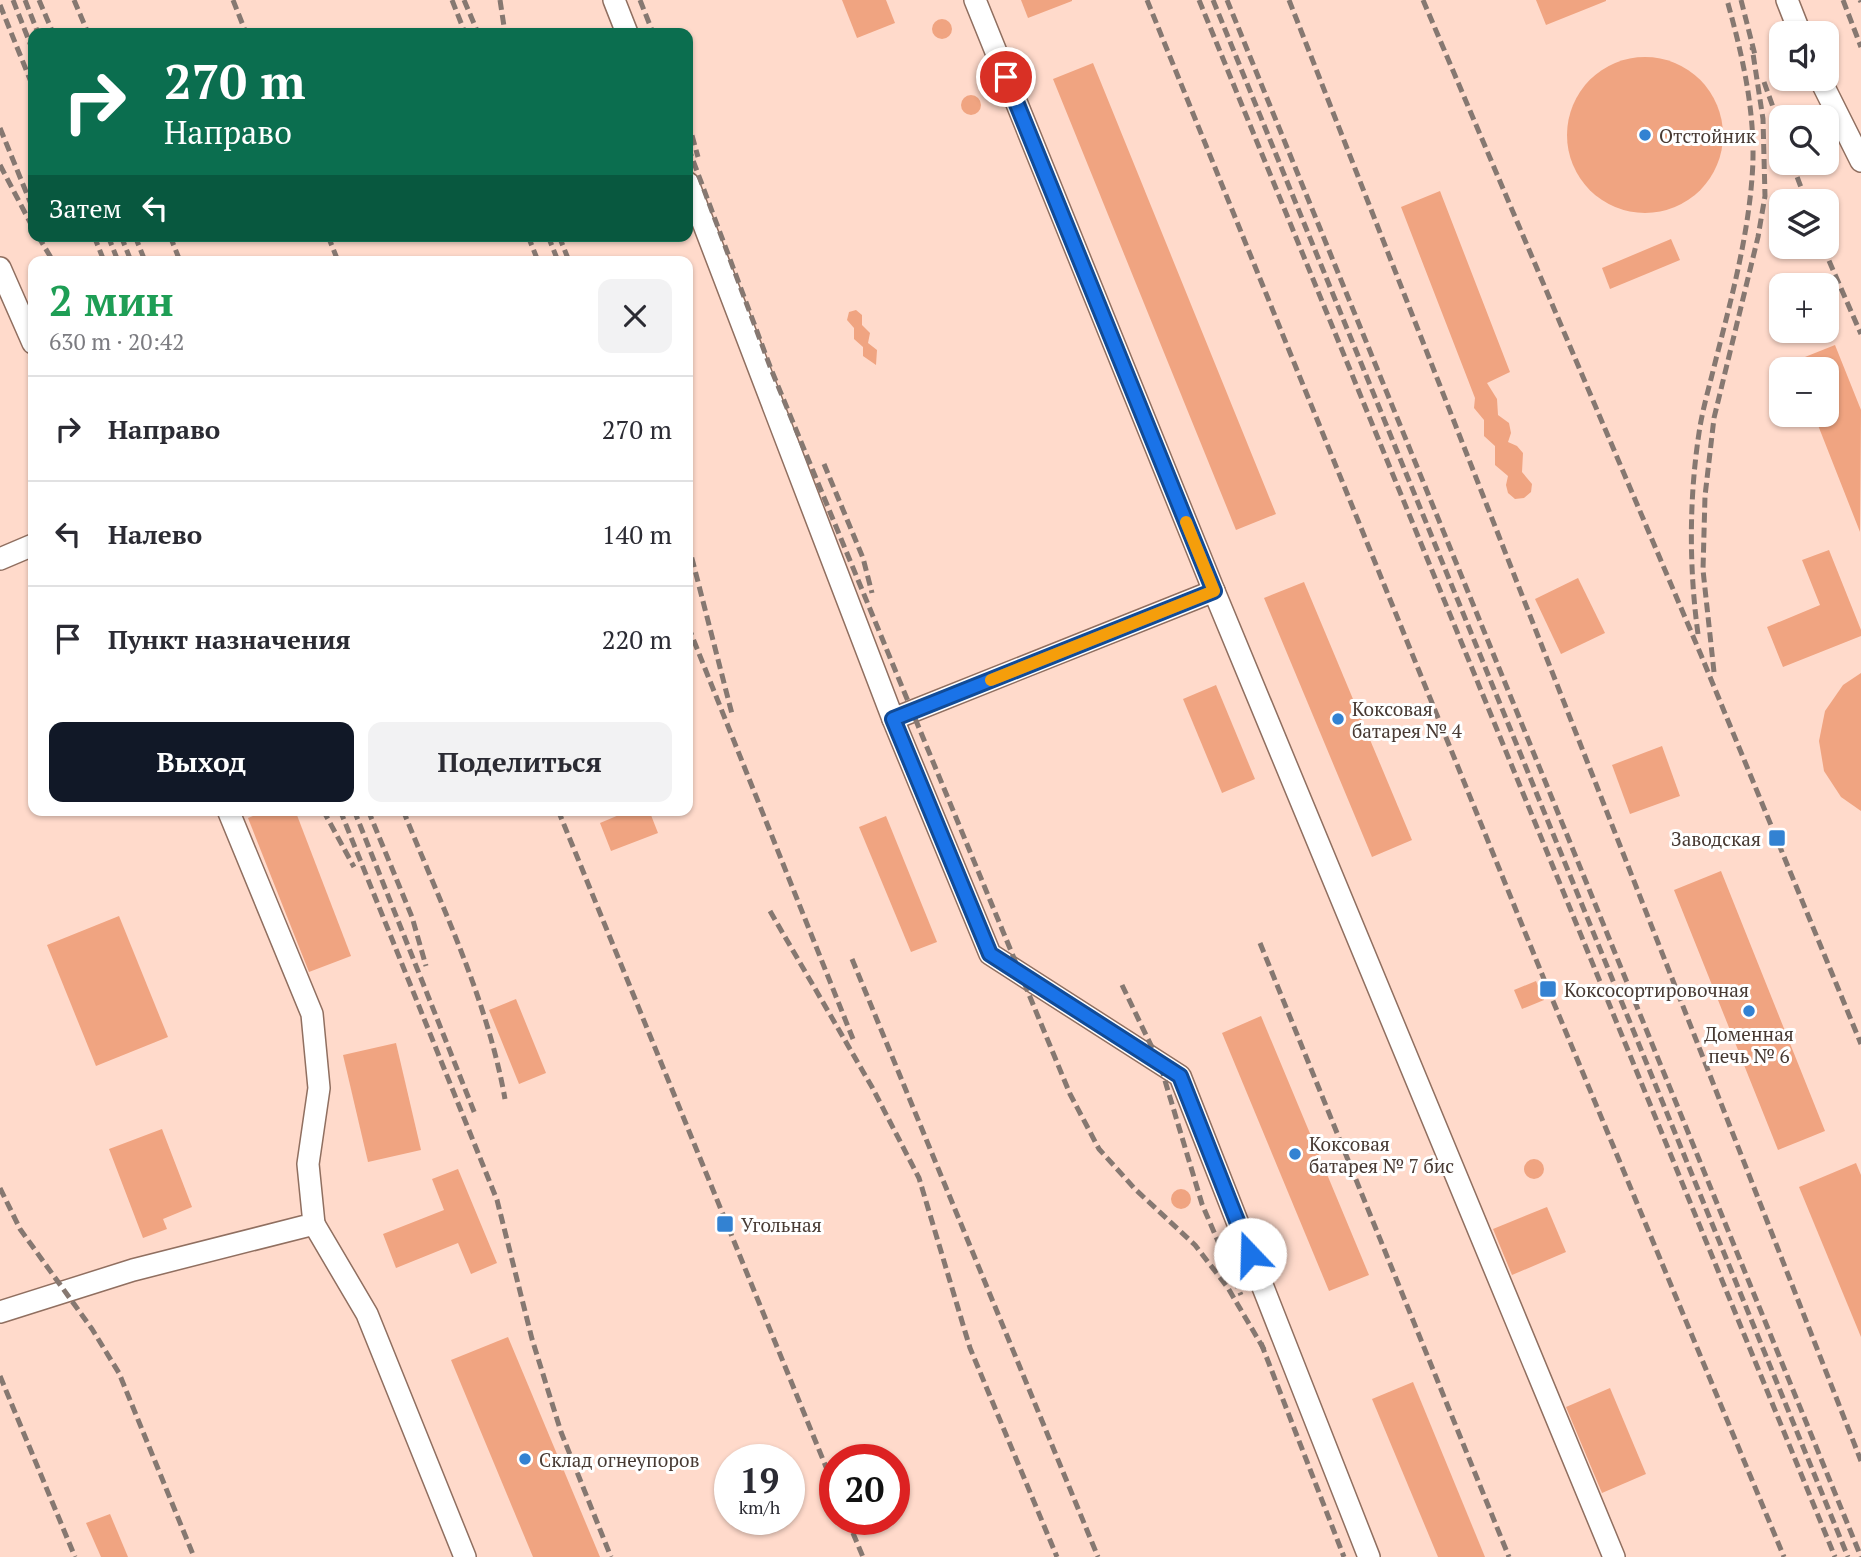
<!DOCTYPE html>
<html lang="ru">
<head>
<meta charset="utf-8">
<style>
  :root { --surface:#fff; --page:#f2f2f3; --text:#2b2b33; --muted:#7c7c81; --line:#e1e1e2; --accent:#111827 }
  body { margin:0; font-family:"PT Serif",serif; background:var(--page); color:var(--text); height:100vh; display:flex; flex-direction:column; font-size:26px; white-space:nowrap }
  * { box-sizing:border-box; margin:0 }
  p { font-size:23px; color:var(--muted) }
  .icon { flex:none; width:38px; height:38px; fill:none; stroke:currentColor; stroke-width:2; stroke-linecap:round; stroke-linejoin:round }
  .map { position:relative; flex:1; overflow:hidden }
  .side { position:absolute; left:28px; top:256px; width:665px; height:560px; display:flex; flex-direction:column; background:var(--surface); border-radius:14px; box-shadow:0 2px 5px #0004 }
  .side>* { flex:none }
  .guide { position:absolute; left:28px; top:28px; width:665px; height:214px; border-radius:14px; box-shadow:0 2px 5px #0004; background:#0b6e4f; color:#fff; overflow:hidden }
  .buttons { position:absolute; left:1769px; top:21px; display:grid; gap:14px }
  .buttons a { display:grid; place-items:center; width:70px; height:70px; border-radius:14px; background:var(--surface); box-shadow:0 2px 5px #0004; font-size:35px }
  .speed { position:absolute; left:714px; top:1444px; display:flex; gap:14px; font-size:35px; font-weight:700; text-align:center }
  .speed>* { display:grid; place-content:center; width:91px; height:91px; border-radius:50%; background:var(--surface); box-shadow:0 2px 5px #0004; line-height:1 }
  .speed small { font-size:18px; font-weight:400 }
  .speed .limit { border:10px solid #d22; background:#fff; color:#111 }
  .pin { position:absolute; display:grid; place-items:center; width:60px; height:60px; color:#fff; margin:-30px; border:4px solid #fff; border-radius:50%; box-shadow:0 2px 7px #0007 }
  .me { position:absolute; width:77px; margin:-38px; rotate:339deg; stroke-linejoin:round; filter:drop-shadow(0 0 5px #0008) }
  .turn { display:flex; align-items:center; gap:24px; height:147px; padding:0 21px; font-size:32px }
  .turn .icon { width:91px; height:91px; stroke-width:2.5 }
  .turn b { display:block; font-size:49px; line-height:60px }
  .then { display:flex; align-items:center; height:66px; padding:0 21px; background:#0003; gap:14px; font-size:26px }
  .round { display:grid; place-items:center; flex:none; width:74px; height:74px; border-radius:14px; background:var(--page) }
  .summary { display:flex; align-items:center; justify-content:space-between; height:119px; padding:0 21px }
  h1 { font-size:42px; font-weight:700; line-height:52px; color:#1e9e55 }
  .cta { display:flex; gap:14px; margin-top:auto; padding:14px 21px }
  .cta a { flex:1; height:80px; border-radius:14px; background:var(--accent); color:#fff; font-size:28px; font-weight:700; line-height:80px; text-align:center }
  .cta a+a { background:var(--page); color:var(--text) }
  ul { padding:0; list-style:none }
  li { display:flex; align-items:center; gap:21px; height:105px; padding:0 21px; border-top:2px solid var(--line) }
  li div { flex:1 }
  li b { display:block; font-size:26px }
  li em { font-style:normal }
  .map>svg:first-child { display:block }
  .built { fill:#ffdacb; fill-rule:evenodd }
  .building { fill:#f0a481 }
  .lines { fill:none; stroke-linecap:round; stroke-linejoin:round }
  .minor-casing { stroke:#906f60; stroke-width:24 }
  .minor { stroke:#fff; stroke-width:21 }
  .rail { stroke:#867871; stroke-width:5; stroke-dasharray:10 5; stroke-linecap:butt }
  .route-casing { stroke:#114b97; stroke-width:18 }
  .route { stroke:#1a73e8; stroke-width:12 }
  .slow { stroke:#f59e0b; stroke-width:12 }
  .poi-dot { fill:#3382d2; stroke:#fff; stroke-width:2.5 }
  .labels { text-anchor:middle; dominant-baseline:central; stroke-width:6; stroke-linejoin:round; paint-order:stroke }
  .poi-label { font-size:19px; fill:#473932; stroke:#fff; text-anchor:start }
</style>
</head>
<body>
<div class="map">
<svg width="1861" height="1557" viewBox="0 0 1861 1557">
  <rect width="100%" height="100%" fill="#fcede6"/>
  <!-- built -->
  <path class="built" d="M0,0H1861V1557H0ZM33,33H688V236H33ZM1782,33H1827V79H1782ZM1782,117H1827V163H1782ZM1782,201H1827V247H1782ZM33,261H688V810H33ZM1782,285H1827V331H1782ZM1782,369H1827V415H1782ZM730,1460H789V1519H730ZM835,1460H894V1519H835Z"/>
  <!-- building -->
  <g class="building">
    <path d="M842,0H886L895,23L857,38Z"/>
    <path d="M1021,0H1072V1L1028,18Z"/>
    <path d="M1536,0H1606V1L1546,25Z"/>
    <circle cx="942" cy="29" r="10"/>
    <circle cx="1645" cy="135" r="78"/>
    <path d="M1093,63L1276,514L1236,530L1053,79Z"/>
    <circle cx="971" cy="105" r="10"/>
    <path d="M1440,191L1510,372L1487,383L1497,399L1498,415L1509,423L1511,433L1508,442L1517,446L1523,453L1522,472L1532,484L1531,492L1524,498L1515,499L1508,493L1506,485L1508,476L1495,465V446L1484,436V420L1474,408L1475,398L1401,207Z"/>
    <path d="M1671,239L1680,260L1610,289L1602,268Z"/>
    <path d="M856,310L862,315V325L870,333L868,343L877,350L876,365L863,356V347L854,339V328L847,320L849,312Z"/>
    <path d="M1835,345L1861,410L1860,532L1814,415H1827V369H1775Z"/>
    <path d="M1829,550L1861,630V636L1783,667L1767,627L1820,605L1802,560Z"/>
    <path d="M1578,578L1605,633L1561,654L1535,599Z"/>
    <path d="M1304,582L1412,840L1372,857L1264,598Z"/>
    <path d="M1861,673V811L1841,797L1824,771L1819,741L1825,711L1843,685Z"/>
    <path d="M1216,685L1255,779L1222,793L1183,699Z"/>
    <path d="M1662,746L1680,796L1630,814L1612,765Z"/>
    <path d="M267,810H295L351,956L309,972L248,818Z"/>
    <path d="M617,810H649L658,833L611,851L600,823L619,815Z"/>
    <path d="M886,816L937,942L911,952L859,827Z"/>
    <path d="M1721,871L1825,1131L1778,1150L1674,890Z"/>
    <path d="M119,916L168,1037L96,1066L47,945Z"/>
    <path d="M1536,981L1544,1000L1522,1009L1514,990Z"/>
    <path d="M516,999L546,1073L519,1084L489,1010Z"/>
    <path d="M1261,1016L1369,1275L1329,1291L1222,1033Z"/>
    <path d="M396,1043L421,1150L368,1162L343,1055Z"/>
    <path d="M162,1129L192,1207L163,1219L167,1229L143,1238L109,1149Z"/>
    <circle cx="1534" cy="1169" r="10"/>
    <path d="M1856,1163L1861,1175V1337L1799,1187Z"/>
    <path d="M458,1169L497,1263L471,1274L458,1243L396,1268L383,1234L444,1210L432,1179Z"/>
    <circle cx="1181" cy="1199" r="10"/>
    <path d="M1547,1207L1566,1252L1512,1275L1493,1229Z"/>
    <path d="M508,1337L600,1557H533L451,1360Z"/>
    <path d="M1413,1382L1485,1557H1438L1372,1399Z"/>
    <path d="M1610,1388L1646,1474L1602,1493L1566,1407Z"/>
    <path d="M110,1514L128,1557H101L86,1523Z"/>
  </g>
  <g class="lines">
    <!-- minor casing -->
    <g class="minor-casing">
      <g id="minor">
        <path d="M614,0L627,33"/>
        <path d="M975,0L1214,591L1614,1557"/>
        <path d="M1787,0L1800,33"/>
        <path d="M1820,79L1861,161"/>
        <path d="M688,183L893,719"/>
        <path d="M0,268L33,343"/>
        <path d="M0,559L33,545"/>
        <path d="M1214,591L893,719L990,954L1180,1076L1369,1557"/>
        <path d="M314,1224L367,1314L465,1557"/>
        <path d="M0,1312L133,1270L314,1224L308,1164L319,1088L312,1014L228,810"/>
      </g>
    </g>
    <!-- minor -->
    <use href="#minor" class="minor"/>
    <!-- rail -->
    <g class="rail">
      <path d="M13,0L33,51"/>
      <path d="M25,0L38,33"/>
      <path d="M39,0L53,33"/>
      <path d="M74,0L88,33"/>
      <path d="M233,0L246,33"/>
      <path d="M452,0L465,33"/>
      <path d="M464,0L478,33"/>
      <path d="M500,0L505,33"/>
      <path d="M640,0L653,33"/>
      <path d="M1147,0L1548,989L1784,1557"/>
      <path d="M1199,0L1835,1557"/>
      <path d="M1213,0L1848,1557"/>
      <path d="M1227,0L1861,1557"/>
      <path d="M1289,0L1861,1461"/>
      <path d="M1423,0L1701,655L1861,1044"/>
      <path d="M1741,0L1755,55"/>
      <path d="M1843,0L1861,47"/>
      <path d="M1860,0L1861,2"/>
      <path d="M0,5L33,87"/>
      <path d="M1764,82L1782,132"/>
      <path d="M688,121L698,157"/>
      <path d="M0,128L33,209"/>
      <path d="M688,147L771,369L1070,1094L1099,1149L1135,1189L1195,1245L1228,1288L1265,1351"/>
      <path d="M1792,163L1806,201"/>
      <path d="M0,165L33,228"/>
      <path d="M38,236L53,261"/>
      <path d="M94,236L104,261"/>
      <path d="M108,236L118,261"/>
      <path d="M121,236L131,261"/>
      <path d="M135,236L145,261"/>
      <path d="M170,236L180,261"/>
      <path d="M328,236L338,261"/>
      <path d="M528,236L538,261"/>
      <path d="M548,236L558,261"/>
      <path d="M559,236L569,261"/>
      <path d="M1823,247L1861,334"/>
      <path d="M824,464L863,558L872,593"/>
      <path d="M688,543L732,714"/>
      <path d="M688,626L853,1039"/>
      <path d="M1698,634C1689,568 1689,499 1699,433C1702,412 1708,391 1713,371C1729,307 1747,244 1752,178C1757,118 1743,57 1727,0"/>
      <path d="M1714,672L1703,570L1705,496L1714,418L1758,237L1765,196L1763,119L1752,47"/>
      <path d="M323,810L354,867"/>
      <path d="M340,810L497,1200L532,1339L561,1432L611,1557"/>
      <path d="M354,810L475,1114"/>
      <path d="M368,810L412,917L426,966"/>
      <path d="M403,810C441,905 487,998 505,1099"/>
      <path d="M558,810L835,1489"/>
      <path d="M770,911L872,1087L919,1178L970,1348L1057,1557"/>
      <path d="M1260,943L1509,1557"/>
      <path d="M852,959L1098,1557"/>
      <path d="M1122,985L1160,1064L1202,1204L1241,1295"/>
      <path d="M0,1188L20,1229L92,1329L119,1373L194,1557"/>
      <path d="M1261,1343L1344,1557"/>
      <path d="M0,1376L75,1557"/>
      <path d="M847,1519L863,1557"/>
    </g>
  </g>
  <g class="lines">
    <!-- route casing -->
    <g class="route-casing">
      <path id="route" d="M1006,77L1214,591L893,719L990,954L1180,1076L1250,1254"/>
    </g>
    <!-- route -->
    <use href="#route" class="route"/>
    <!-- slow -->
    <path class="slow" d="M991,680L1214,591L1186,522"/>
  </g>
  <!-- markers -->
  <g class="poi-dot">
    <circle cx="1645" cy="135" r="7"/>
    <circle cx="1338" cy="719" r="7"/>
    <rect x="1768" y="829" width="18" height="18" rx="3.5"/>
    <rect x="1539" y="980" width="18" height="18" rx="3.5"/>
    <circle cx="1749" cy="1011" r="7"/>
    <circle cx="1295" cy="1154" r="7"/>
    <rect x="716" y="1215" width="18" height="18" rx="3.5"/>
    <circle cx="525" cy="1459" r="7"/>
  </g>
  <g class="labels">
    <!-- poi labels -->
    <g class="poi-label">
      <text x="1659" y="135">Отстойник</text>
      <text x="1352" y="708">Коксовая<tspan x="1352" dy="22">батарея № 4</tspan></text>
      <text x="1761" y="838" text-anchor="end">Заводская</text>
      <text x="1564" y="989">Коксосортировочная</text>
      <text x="1749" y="1033" text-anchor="middle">Доменная<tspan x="1749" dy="22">печь № 6</tspan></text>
      <text x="1309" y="1143">Коксовая<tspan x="1309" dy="22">батарея № 7 бис</tspan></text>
      <text x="741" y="1224">Угольная</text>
      <text x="539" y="1459">Склад огнеупоров</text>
    </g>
  </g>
</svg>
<div class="buttons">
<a><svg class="icon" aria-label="sound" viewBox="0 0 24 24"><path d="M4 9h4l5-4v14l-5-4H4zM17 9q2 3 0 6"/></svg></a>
<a><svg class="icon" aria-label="search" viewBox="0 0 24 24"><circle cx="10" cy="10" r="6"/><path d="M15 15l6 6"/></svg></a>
<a><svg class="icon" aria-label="layers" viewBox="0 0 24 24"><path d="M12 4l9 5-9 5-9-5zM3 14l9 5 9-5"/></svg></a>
<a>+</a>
<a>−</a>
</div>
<div class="speed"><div>19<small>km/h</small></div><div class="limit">20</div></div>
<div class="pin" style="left:1006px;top:77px;background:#d93025"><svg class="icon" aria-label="arrive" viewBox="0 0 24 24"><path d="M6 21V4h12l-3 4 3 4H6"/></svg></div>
<svg class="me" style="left:1250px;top:1254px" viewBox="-20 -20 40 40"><circle r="19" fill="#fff"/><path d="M0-13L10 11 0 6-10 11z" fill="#1a73e8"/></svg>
<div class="guide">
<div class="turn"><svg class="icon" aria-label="right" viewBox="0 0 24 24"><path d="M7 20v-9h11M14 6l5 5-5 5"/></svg><div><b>270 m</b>Направо</div></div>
<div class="then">Затем<svg class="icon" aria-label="left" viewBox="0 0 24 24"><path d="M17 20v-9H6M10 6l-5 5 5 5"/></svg></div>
</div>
<section class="side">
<div class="summary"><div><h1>2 мин</h1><p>630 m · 20:42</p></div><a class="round"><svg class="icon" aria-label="close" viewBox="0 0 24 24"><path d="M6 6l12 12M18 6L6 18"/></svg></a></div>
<ul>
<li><svg class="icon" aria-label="right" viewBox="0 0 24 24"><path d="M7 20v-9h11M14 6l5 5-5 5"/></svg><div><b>Направо</b></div><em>270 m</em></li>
<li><svg class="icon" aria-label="left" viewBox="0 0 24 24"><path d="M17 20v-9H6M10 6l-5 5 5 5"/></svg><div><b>Налево</b></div><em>140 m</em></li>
<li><svg class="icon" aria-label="arrive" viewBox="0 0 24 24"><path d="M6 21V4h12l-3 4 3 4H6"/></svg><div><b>Пункт назначения</b></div><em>220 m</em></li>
</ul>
<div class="cta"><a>Выход</a><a>Поделиться</a></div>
</section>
</div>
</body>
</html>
